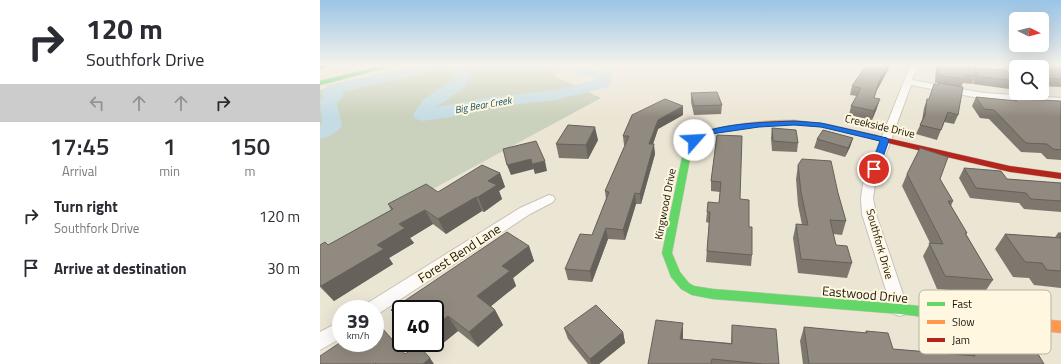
<!DOCTYPE html>
<html lang="en">
<head>
<meta charset="utf-8">
<style>
  :root { --surface:#fff; --page:#f7f7f7; --text:#2b2b33; --muted:#7c7c81 }
  body { margin:0; font-family:"Titillium Web",sans-serif; background:var(--page); color:var(--text); height:100vh; display:flex; flex-direction:column; font-size:15px; white-space:nowrap }
  * { box-sizing:border-box; margin:0 }
  p { font-size:13px; color:var(--muted) }
  .icon { flex:none; width:22px; height:22px; fill:none; stroke:currentColor; stroke-width:2; stroke-linecap:round; stroke-linejoin:round }
  .map { position:relative; flex:1; overflow:hidden }
  .drawer { display:flex; flex-direction:column; background:var(--surface); width:320px }
  .drawer>* { flex:none }
  .top-card { background:#fff; color:var(--text); overflow:hidden }
  .needle { width:26px; rotate:96deg }
  .tools { position:absolute; left:689px; top:12px; display:grid; gap:8px }
  .tools a { display:grid; place-items:center; width:40px; height:40px; border-radius:6px; background:var(--surface); box-shadow:0 4px 16px #0002; font-size:20px }
  .speed { position:absolute; left:12px; top:300px; display:flex; gap:8px; font-size:20px; font-weight:700; text-align:center }
  .speed>* { display:grid; place-content:center; width:52px; height:52px; border-radius:50%; background:var(--surface); box-shadow:0 4px 16px #0002; line-height:1 }
  .speed small { font-size:10px; font-weight:400 }
  .speed .limit { border:2px solid #111; border-radius:6px; background:#fff; color:#111 }
  .pin { position:absolute; display:grid; place-items:center; width:34px; height:34px; color:#fff; margin:-17px; border:2px solid #fff; border-radius:50%; box-shadow:0 1px 4px #0007 }
  .me { position:absolute; width:44px; margin:-22px; rotate:64deg; stroke-linejoin:round; filter:drop-shadow(0 0 3px #0008) }
  .turn { display:flex; align-items:center; gap:14px; height:84px; padding:0 20px; font-size:18px }
  .turn .icon { width:52px; height:52px; stroke-width:2.5 }
  .turn b { display:block; font-size:28px; line-height:34px }
  .lanes { display:flex; align-items:center; height:38px; padding:0 20px; background:#0003; justify-content:center; gap:20px; direction:ltr }
  .lanes .off { opacity:.35 }
  .eta { display:flex; justify-content:space-evenly; align-items:center; height:68px; text-align:center }
  .eta b { font-size:24px; font-weight:600; line-height:28px }
  ul { padding:0; list-style:none }
  li { display:flex; align-items:center; gap:12px; height:52px; padding:0 20px }
  li div { flex:1 }
  li b { display:block; font-size:15px }
  li em { font-style:normal }
  main { display:flex; flex:1; min-height:0 }
  .map>svg:first-child { display:block }
  .green { fill:#cad1bc }
  .lines { fill:none; stroke-linecap:round; stroke-linejoin:round }
  .river { fill:#c5dce4; fill-rule:evenodd }
  .street-casing { stroke:#c8c3b6; stroke-width:2 }
  .fast-casing { stroke:#c8c3b6; stroke-width:1 }
  .slow-casing { stroke:#c8c3b6; stroke-width:1 }
  .jam-casing { stroke:#c8c3b6; stroke-width:1 }
  .street { fill:#fcfbf9; fill-rule:evenodd }
  .fast { fill:#63d668; fill-rule:evenodd }
  .slow { fill:#ff974d; fill-rule:evenodd }
  .jam { fill:#b3261e; fill-rule:evenodd }
  .wall { fill:#7d776e }
  .shaded-wall { fill:#66615a }
  .building { fill:#918a80; stroke:#66615a }
  .route { fill:#1a73e8; stroke:#114b97 }
  .labels { text-anchor:middle; dominant-baseline:central; stroke-width:4; stroke-linejoin:round; paint-order:stroke }
  .far-water-label { font-size:10px; font-style:italic; fill:#14526e; stroke:#fff7df }
  .street-label { font-size:11px; fill:#18150a; stroke:#fff7df }
  .near-street-label { font-size:13px; fill:#18150a; stroke:#fff7df }
  .key { fill:#fff7df; stroke:#bab39f; stroke-width:1 }
  .key-label { font-size:11px; fill:#18150a }
</style>
</head>
<body>
<main>
<section class="drawer">
<div class="top-card">
<div class="turn"><svg class="icon" aria-label="right" viewBox="0 0 24 24"><path d="M7 20v-9h11M14 6l5 5-5 5"/></svg><div><b>120 m</b>Southfork Drive</div></div>
<div class="lanes"><svg class="icon off" aria-label="left" viewBox="0 0 24 24"><path d="M17 20v-9H6M10 6l-5 5 5 5"/></svg><svg class="icon off" aria-label="ahead" viewBox="0 0 24 24"><path d="M12 20V5M6 11l6-6 6 6"/></svg><svg class="icon off" aria-label="ahead" viewBox="0 0 24 24"><path d="M12 20V5M6 11l6-6 6 6"/></svg><svg class="icon" aria-label="right" viewBox="0 0 24 24"><path d="M7 20v-9h11M14 6l5 5-5 5"/></svg></div>
</div>
<div class="eta">
<div><b>17:45</b><p>Arrival</p></div>
<div><b>1</b><p>min</p></div>
<div><b>150</b><p>m</p></div>
</div>
<ul>
<li><svg class="icon" aria-label="right" viewBox="0 0 24 24"><path d="M7 20v-9h11M14 6l5 5-5 5"/></svg><div><b>Turn right</b><p>Southfork Drive</p></div><em>120 m</em></li>
<li><svg class="icon" aria-label="arrive" viewBox="0 0 24 24"><path d="M6 21V4h12l-3 4 3 4H6"/></svg><div><b>Arrive at destination</b></div><em>30 m</em></li>
</ul>
</section>
<div class="map">
<svg width="741" height="364" viewBox="0 0 741 364">
  <rect width="100%" height="100%" fill="#ebe5d4"/>
  <!-- green -->
  <path class="green" d="M96,66H240L234,76L281,98L0,250V90Z"/>
  <g class="lines">
    <!-- river -->
    <path class="river" d="M94,66H143L152,76L144,88L116,107L172,97L235,90L275,80L276,79L254,73L250,66H266L291,73L293,76L288,87L235,100L172,107L131,117L103,121L96,119L93,115L103,100L132,80L135,76L131,72L124,69L22,92L24,95L17,103L22,126C17,133 8,137 0,139V125L2,124L0,101L4,96L2,93L8,85Z"/>
    <!-- street casing -->
    <g class="street-casing">
      <g id="street">
        <path d="M590,66H598L592,80L664,93L741,98V104L664,99L591,85L555,184L553,198L556,214L588,309L586,314L580,316L574,314L572,309L542,214L541,198L543,184Z"/>
        <path d="M229,195L233,196L235,199L233,202L210,214L58,314L55,315V309H44L46,304L200,208Z"/>
        <path d="M21,321V338L0,350V332Z"/>
      </g>
    </g>
    <!-- fast casing -->
    <g class="fast-casing">
      <g id="fast">
        <path d="M62,66H73L0,85V81Z"/>
        <path d="M394,129H397V133L381,139L372,148L352,253L360,272L369,283L374,286L393,289L580,304L667,313L672,315L673,319L672,323L667,325L580,314L393,299L372,295L361,289L351,277L342,253L364,148L375,135Z"/>
      </g>
    </g>
    <!-- slow casing -->
    <g class="slow-casing">
      <g id="slow">
        <path d="M474,120L507,124L557,135L558,137L554,139C538,136 522,131 506,128C469,122 431,124 394,133L390,131L391,129C419,123 446,120 474,120Z"/>
        <path d="M667,313L741,321V333L667,325L662,323L661,319L662,315Z"/>
      </g>
    </g>
    <!-- jam casing -->
    <g class="jam-casing">
      <path id="jam" d="M551,135H554L690,166L741,173V179L690,172L551,139L550,137Z"/>
    </g>
    <!-- street -->
    <use href="#street" class="street"/>
    <!-- fast -->
    <use href="#fast" class="fast"/>
    <!-- slow -->
    <use href="#slow" class="slow"/>
    <!-- jam -->
    <use href="#jam" class="jam"/>
  </g>
  <!-- wall -->
  <g class="wall">
    <path d="M546,66H570L557,90L554,98L557,108L552,120L529,115L531,106L537,96L530,95L532,86Z"/>
    <path d="M616,66H656L655,73L657,68L696,78V90L653,84L654,79L652,84L643,83L641,87L638,115L634,124L624,122L617,140L596,134L602,121L604,108L607,99H609L614,84L618,85V83H615Z"/>
    <path d="M686,66H741V87L722,86V67H696V74Z"/>
    <path d="M371,93L402,105L401,114L374,115L371,102Z"/>
    <path d="M656,97L693,101L694,99L741,101V160L727,159L721,153L701,152L669,119L660,118L652,106Z"/>
    <path d="M363,115L338,129L333,144L335,154L321,204H316L305,240L288,239L272,282L248,280L245,269L272,235L286,199L285,191L305,145H304L303,136Z"/>
    <path d="M452,128L478,143L477,152L452,151L451,138Z"/>
    <path d="M397,135L429,227L432,255L431,266L386,262L389,223L386,222L387,212L399,203L400,192L391,191V181Z"/>
    <path d="M533,138L530,147L525,157L494,148L497,139Z"/>
    <path d="M278,140L268,159L239,158L236,144Z"/>
    <path d="M478,165L518,193L526,221L522,235L513,234L516,245L532,263L527,278L478,273L473,238L476,224L482,225L478,205L476,179Z"/>
    <path d="M644,168L687,179L741,183V212L704,209L699,203L650,198L639,178Z"/>
    <path d="M180,173L185,187L179,191L182,199L164,212L162,211L126,234L113,224L90,238L94,243L69,258L73,264L14,301L0,287V245H8L71,210L68,204L118,192Z"/>
    <path d="M587,174L620,179L633,201L631,206L647,233L646,234L673,280L664,293L617,289L603,256L610,243L582,186Z"/>
    <path d="M738,233H741V288L714,285L709,278L693,277L675,249L685,234L735,237Z"/>
    <path d="M209,246L214,261L193,278L196,286L171,306L175,310L183,325L158,347L138,331L112,352L102,343H115L81,309V323L71,310Z"/>
    <path d="M412,325L459,364H328L363,336V339L411,343Z"/>
    <path d="M484,327L545,333L546,331L573,349L639,354H638L648,340L676,346L724,364H483L480,341Z"/>
    <path d="M244,328L303,332L305,343L279,364H268L248,339Z"/>
  </g>
  <!-- shaded-wall -->
  <g class="shaded-wall">
    <path d="M0,66H10L0,69Z"/>
    <path d="M568,66H570L557,90L559,81Z"/>
    <path d="M560,99L557,108L552,120L554,111Z"/>
    <path d="M363,106V115L338,129L330,153L329,144L338,120Z"/>
    <path d="M275,127L278,140L268,159L266,145Z"/>
    <path d="M533,138L530,147L525,157L528,148Z"/>
    <path d="M334,144L335,154L321,204L320,194Z"/>
    <path d="M211,159L214,169L191,175L187,165Z"/>
    <path d="M225,161L227,171L215,174L212,164Z"/>
    <path d="M180,173L185,187L179,191L182,199L164,212L158,197L168,181Z"/>
    <path d="M315,193L316,204L305,240L303,230Z"/>
    <path d="M156,197L162,211L126,234L118,219Z"/>
    <path d="M105,210L113,224L90,238L94,243L69,258L73,264L14,301L1,286L57,245L79,224Z"/>
    <path d="M286,228L288,239L272,282L270,271Z"/>
    <path d="M209,246L214,261L193,278L196,286L165,311L157,296L182,266Z"/>
    <path d="M175,310L183,325L158,347L149,332Z"/>
    <path d="M128,316L138,331L112,352L105,343H115V326Z"/>
    <path d="M363,323V336L361,352L360,339Z"/>
    <path d="M303,332L305,343L279,364H271L270,359Z"/>
    <path d="M110,358L114,364H103Z"/>
  </g>
  <!-- building -->
  <g class="building">
    <path d="M546,66H568L559,81L554,98L560,99L554,111L531,106L541,88L532,86Z"/>
    <path d="M618,66H656L655,76L645,75L644,79L618,75Z"/>
    <path d="M700,66H741V79L722,78V67H701Z"/>
    <path d="M657,68L686,70L696,78V81L657,76Z"/>
    <path d="M618,83L643,87L638,115L628,112L621,130L600,125L605,115L607,99H609L614,84L618,85Z"/>
    <path d="M397,92L402,105L374,106L371,93Z"/>
    <path d="M656,97L697,101L694,99L741,101V150L733,149L727,144L706,143L674,110L664,109Z"/>
    <path d="M345,99L363,106L338,120L329,144H334L320,194L315,193L303,230L286,228L270,271L245,269L260,234L272,235L289,192L285,191L309,136H303L312,115Z"/>
    <path d="M248,125L275,127L266,145L236,144Z"/>
    <path d="M452,128L476,130L478,143L453,141Z"/>
    <path d="M503,130L533,138L528,148L497,139Z"/>
    <path d="M397,135L422,136L420,199L429,200V227H432V255L387,251L390,212H387L388,202L399,203L401,182L391,181Z"/>
    <path d="M216,141L225,161L212,164L211,159L187,165L183,149Z"/>
    <path d="M600,148L628,157L620,179L633,201H628L647,233H645L673,280L625,276L609,243L623,244L587,174Z"/>
    <path d="M482,159L511,161L518,193L526,221L510,220L516,245L527,246L532,263L481,259L476,224L488,225L481,192L478,165Z"/>
    <path d="M162,165L180,173L168,181L177,185L158,197H156L118,219L105,210L79,224L85,228L57,245L64,249L1,286L0,285V245L5,242L8,245L73,209L68,204L106,184L118,192Z"/>
    <path d="M644,168L681,171L687,179L741,183V201L711,199L706,193L656,188Z"/>
    <path d="M187,232L209,246L182,266L190,271L157,296L175,310L149,332L128,316L115,326V309H81V319L71,310Z"/>
    <path d="M738,233H741V237Z"/>
    <path d="M685,234L741,238V271L727,270L722,263L705,262Z"/>
    <path d="M276,305L303,332L270,359L244,328Z"/>
    <path d="M55,320L85,354L98,345L110,358L103,364H56L55,363L53,364H0V356L21,342V343H55Z"/>
    <path d="M336,320L363,323L360,339L412,344V325L456,329L459,364H443L392,359L391,364H328Z"/>
    <path d="M484,327L547,333L546,331L568,333L573,349L655,356L648,340L674,343L676,346L715,349L724,364H489Z"/>
  </g>
  <!-- sky -->
  <linearGradient id="sky" x2="0" y2="1"><stop stop-color="#9ac4e6"/><stop offset="0.56" stop-color="#f6f3ec"/><stop offset="1" stop-color="#f6f3ec" stop-opacity="0"/></linearGradient>
  <rect width="741" height="117" fill="url(#sky)"/>
  <!-- route -->
  <path class="route" d="M474,121L501,123L567,138L569,140L559,169L554,172L550,169L560,141L501,127L474,125L439,127L391,134L374,143L371,140C387,123 449,122 474,121Z"/>
  <g class="labels">
    <!-- far-water labels -->
    <g class="far-water-label">
      <text transform="translate(163 105) rotate(-10)">Big Bear Creek</text>
    </g>
    <!-- street labels -->
    <g class="street-label">
      <text transform="translate(560 126) rotate(13)">Creekside Drive</text>
      <text transform="translate(345 204) rotate(-79)">Kingwood Drive</text>
      <text transform="translate(560 244) rotate(74)">Southfork Drive</text>
    </g>
    <!-- near-street labels -->
    <g class="near-street-label">
      <text transform="translate(139 253) rotate(-33)">Forest Bend Lane</text>
      <text transform="translate(545 294) rotate(5)">Eastwood Drive</text>
    </g>
  </g>
  <!-- legend -->
  <rect x="599" y="290" width="132" height="64" rx="6" class="key"/>
  <rect x="607" y="302" width="18" height="4" fill="#63d668"/>
  <rect x="607" y="320" width="18" height="4" fill="#ff974d"/>
  <rect x="607" y="338" width="18" height="4" fill="#b3261e"/>
  <g class="key-label">
    <text x="632" y="308">Fast</text>
    <text x="632" y="326">Slow</text>
    <text x="632" y="344">Jam</text>
  </g>
</svg>
<div class="tools">
<a><svg class="needle" viewBox="-14 -14 28 28"><path d="M0-13l5 13h-10z" fill="#e53935"/><path d="M0 13l5-13h-10z" fill="#7c7c81"/></svg></a>
<a><svg class="icon" aria-label="search" viewBox="0 0 24 24"><circle cx="10" cy="10" r="6"/><path d="M15 15l6 6"/></svg></a>
</div>
<div class="speed"><div>39<small>km/h</small></div><div class="limit">40</div></div>
<div class="pin" style="left:554px;top:169px;background:#d93025"><svg class="icon" aria-label="arrive" viewBox="0 0 24 24"><path d="M6 21V4h12l-3 4 3 4H6"/></svg></div>
<svg class="me" style="left:374px;top:140px" viewBox="-20 -20 40 40"><circle r="19" fill="#fff"/><path d="M0-13L10 11 0 6-10 11z" fill="#1a73e8"/></svg>
</div>
</main>
</body>
</html>
